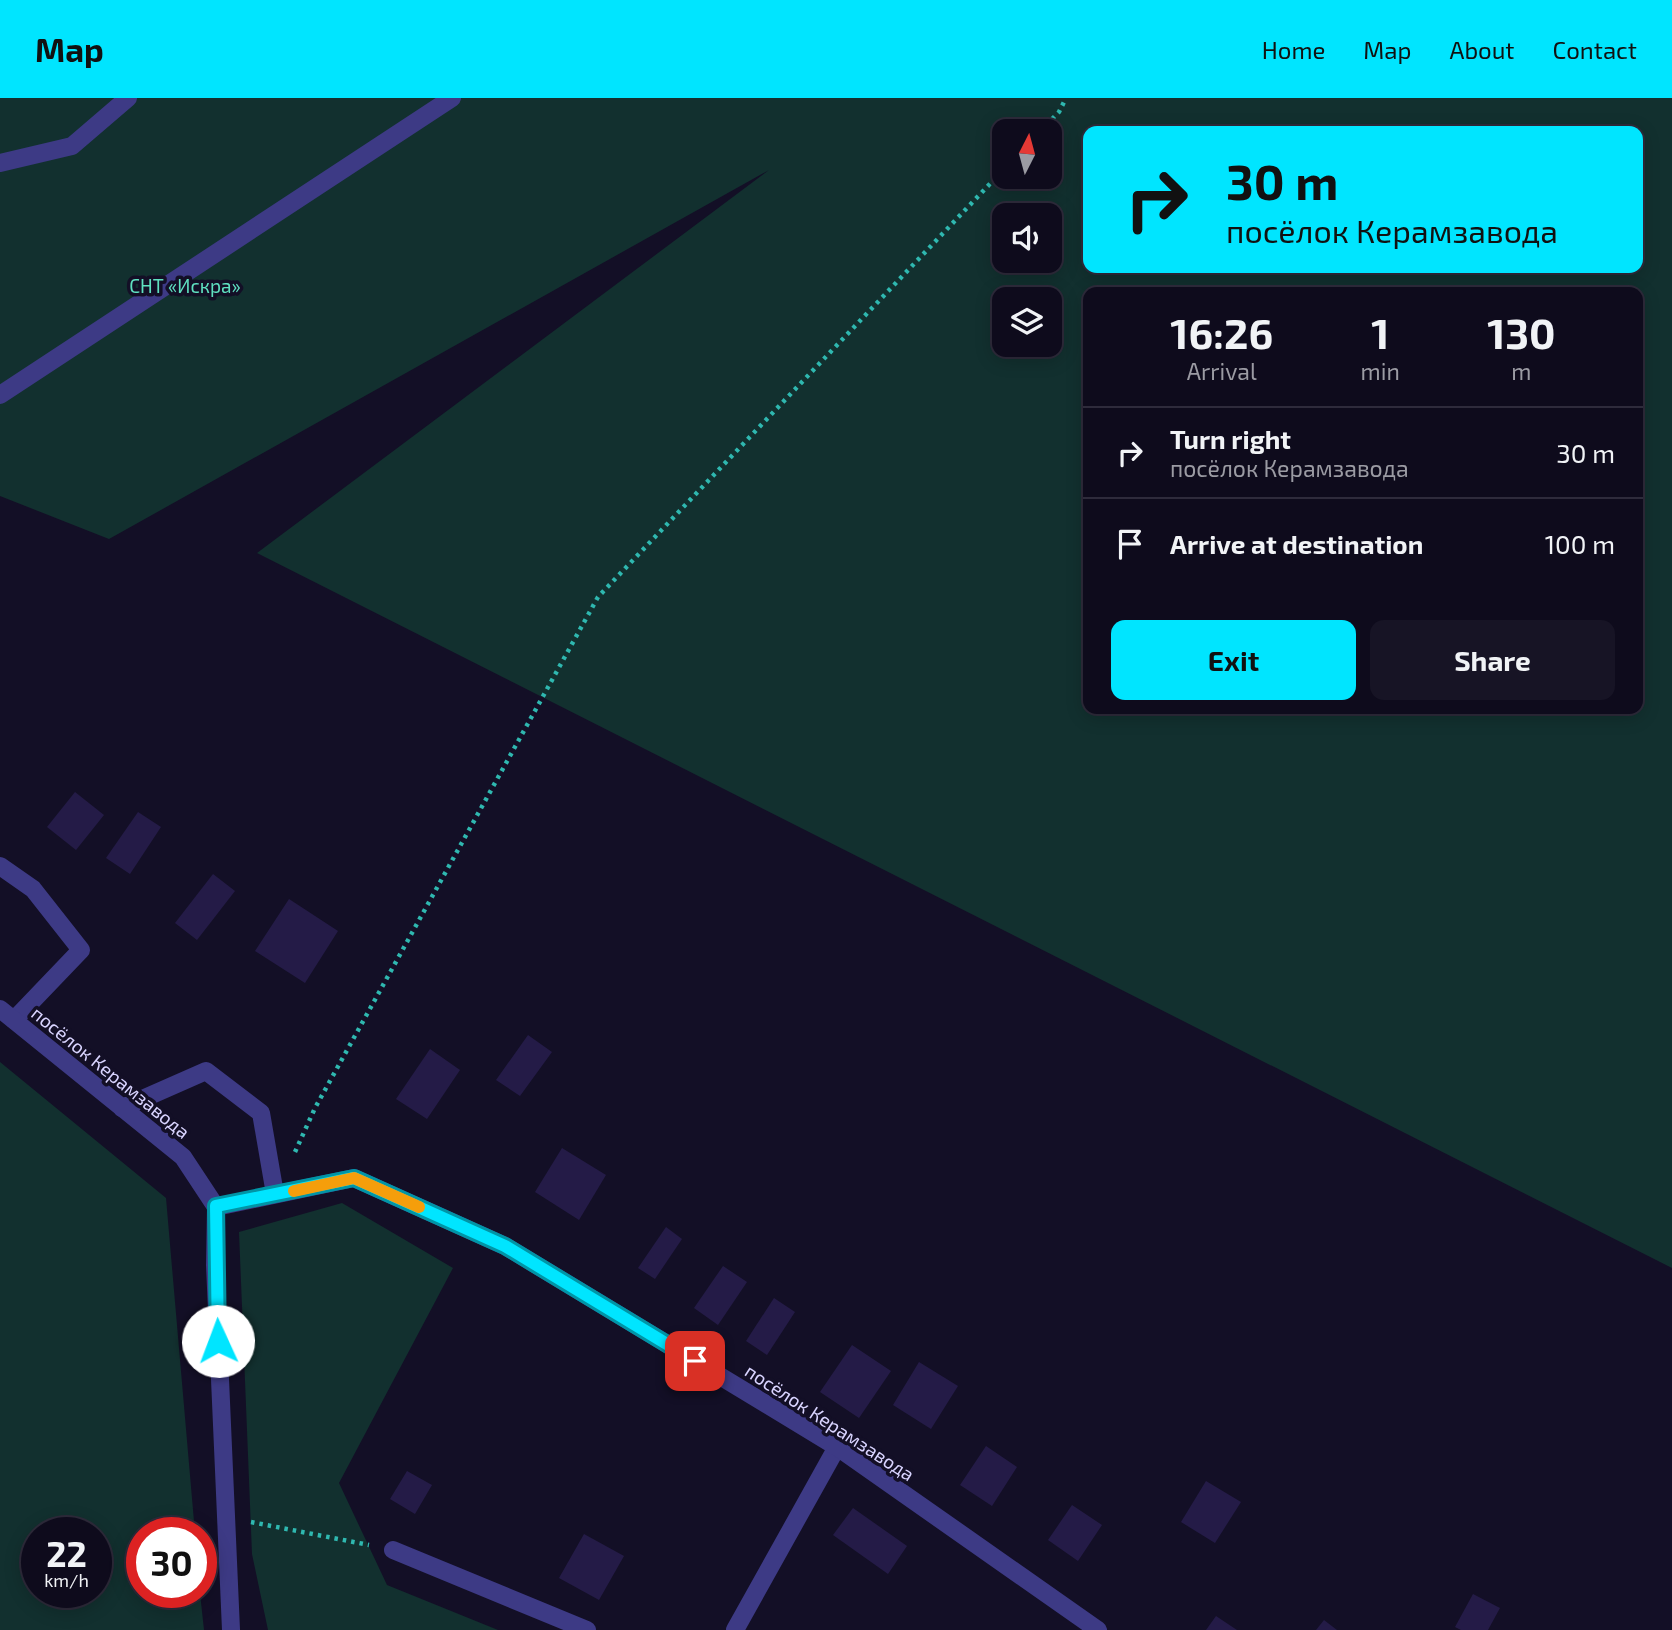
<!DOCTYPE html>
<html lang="en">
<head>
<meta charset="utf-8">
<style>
  :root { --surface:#0e0b1c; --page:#171425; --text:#f1f3f6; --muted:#9b9ba3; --line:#2e2b3b; --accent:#00e5ff }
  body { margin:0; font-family:"Exo 2",sans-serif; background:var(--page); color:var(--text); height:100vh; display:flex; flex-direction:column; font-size:26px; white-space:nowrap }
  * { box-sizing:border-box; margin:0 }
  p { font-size:23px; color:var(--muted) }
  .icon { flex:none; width:38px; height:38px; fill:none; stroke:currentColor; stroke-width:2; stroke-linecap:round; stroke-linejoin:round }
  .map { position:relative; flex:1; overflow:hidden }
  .panel { position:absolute; left:1083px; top:189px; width:560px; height:427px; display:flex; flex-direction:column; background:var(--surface); border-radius:14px; box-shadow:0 4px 18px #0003,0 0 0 2px var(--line) }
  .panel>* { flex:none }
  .guide { position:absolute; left:1083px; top:28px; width:560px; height:147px; border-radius:14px; box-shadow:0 4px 18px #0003,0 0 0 2px var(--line); background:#00e5ff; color:#111; overflow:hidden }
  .needle { width:46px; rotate:6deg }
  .tools { position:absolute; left:992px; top:21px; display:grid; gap:14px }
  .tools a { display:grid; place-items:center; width:70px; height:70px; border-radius:14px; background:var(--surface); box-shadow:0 4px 18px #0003,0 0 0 2px var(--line); font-size:35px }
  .speed { position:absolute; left:21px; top:1419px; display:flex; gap:14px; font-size:35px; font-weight:700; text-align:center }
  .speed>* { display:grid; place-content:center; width:91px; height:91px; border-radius:50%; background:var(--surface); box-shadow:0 4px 18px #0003,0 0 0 2px var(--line); line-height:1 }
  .speed small { font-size:18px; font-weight:400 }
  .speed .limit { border:10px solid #d22; background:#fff; color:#111 }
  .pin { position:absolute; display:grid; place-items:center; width:60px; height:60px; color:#fff; margin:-30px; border-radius:14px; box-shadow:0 4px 10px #0006 }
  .me { position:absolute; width:77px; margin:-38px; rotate:358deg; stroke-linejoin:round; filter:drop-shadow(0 0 5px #0008) }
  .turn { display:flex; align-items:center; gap:24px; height:147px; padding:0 28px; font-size:32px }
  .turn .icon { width:91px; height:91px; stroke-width:2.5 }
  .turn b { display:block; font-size:49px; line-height:60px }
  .eta { display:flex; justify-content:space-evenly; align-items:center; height:119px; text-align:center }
  .eta b { font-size:42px; font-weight:700; line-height:49px }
  .action { display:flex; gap:14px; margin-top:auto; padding:14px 28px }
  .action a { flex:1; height:80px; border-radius:14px; background:var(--accent); color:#111; font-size:28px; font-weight:700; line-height:80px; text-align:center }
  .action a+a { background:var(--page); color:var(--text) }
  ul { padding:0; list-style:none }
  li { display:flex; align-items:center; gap:21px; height:91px; padding:0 28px; border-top:2px solid var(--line) }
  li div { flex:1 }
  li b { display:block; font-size:26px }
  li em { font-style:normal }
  header { display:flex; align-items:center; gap:42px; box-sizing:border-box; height:98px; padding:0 35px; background:var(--accent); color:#111 }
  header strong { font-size:33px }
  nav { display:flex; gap:38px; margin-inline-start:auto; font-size:24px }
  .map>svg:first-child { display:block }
  .green { fill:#12302f; fill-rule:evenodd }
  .building { fill:#241b47 }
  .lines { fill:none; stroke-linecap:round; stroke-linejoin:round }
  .path { stroke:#2fb8b0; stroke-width:4.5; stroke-dasharray:3.5 5; stroke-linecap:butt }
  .lane { stroke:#3d3a85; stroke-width:18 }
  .street { stroke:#3d3a85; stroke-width:18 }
  .route-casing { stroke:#0095a6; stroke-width:18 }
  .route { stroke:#00e5ff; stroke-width:12 }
  .slow { stroke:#f59e0b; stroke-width:12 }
  .labels { text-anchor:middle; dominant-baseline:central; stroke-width:7; stroke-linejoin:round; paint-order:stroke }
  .park-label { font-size:19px; fill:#5fe0c0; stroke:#130f26 }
  .street-label { font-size:19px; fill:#d9d4ff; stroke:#130f26 }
</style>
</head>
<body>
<header>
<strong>Map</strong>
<nav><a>Home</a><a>Map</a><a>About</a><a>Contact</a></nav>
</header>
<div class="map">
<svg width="1672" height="1532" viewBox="0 0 1672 1532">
  <rect width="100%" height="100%" fill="#130f26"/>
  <!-- green -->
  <g class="green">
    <path d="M0,0H1672V1170L257,455L769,72L109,441L0,398ZM1004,33H1050V79H1004ZM1088,33H1638V170H1088ZM1004,117H1050V163H1004ZM1088,194H1638V611H1088ZM1004,201H1050V247H1004Z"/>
    <path d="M0,964L166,1100L195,1435H142V1494L200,1495L204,1532H0ZM37,1435H96V1494H37Z"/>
    <path d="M342,1105L453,1170L339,1385L387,1487L498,1532H268L252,1456L239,1134Z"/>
  </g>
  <!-- building -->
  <g class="building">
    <path d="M75,694L104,717L76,752L47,729Z"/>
    <path d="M138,714L161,729L130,776L106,760Z"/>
    <path d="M213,776L235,793L197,842L175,825Z"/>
    <path d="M289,801L338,833L305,885L255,853Z"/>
    <path d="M528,937L552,954L520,998L496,982Z"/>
    <path d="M430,951L460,972L427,1021L396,1001Z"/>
    <path d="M562,1050L606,1077L579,1122L535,1094Z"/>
    <path d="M666,1129L682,1141L655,1181L638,1170Z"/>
    <path d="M723,1168L747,1184L718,1227L694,1210Z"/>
    <path d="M774,1200L795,1214L767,1257L746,1243Z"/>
    <path d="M852,1247L891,1273L859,1320L820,1294Z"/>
    <path d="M919,1264L958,1288L931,1331L893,1307Z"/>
    <path d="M986,1348L1017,1369L992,1408L960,1387Z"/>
    <path d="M407,1373L432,1387L415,1416L390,1401Z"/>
    <path d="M1206,1383L1241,1404L1215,1445L1181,1424Z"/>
    <path d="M1072,1407L1102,1427L1078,1463L1048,1442Z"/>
    <path d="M853,1410L907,1448L888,1476L833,1437Z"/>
    <path d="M584,1436L624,1458L599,1502L559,1480Z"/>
    <path d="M1473,1496L1500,1510L1488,1532H1461L1455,1529Z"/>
    <path d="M1216,1518L1237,1532H1206Z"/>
    <path d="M1324,1522L1337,1532H1316Z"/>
  </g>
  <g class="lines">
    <!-- path -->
    <g class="path">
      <path d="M1040,33L1059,14L1066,0"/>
      <path d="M295,1054L315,1010L598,499L1004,71"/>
      <path d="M251,1424L369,1447"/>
    </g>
    <!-- lane -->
    <g class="lane">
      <path d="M0,65L72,48L128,0"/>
      <path d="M0,297L452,0"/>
      <path d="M0,768L33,791L81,852L14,922"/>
      <path d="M122,1010L206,973L261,1015L275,1096"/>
      <path d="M393,1452L587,1532"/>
      <path d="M735,1532L837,1349"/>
    </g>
    <!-- street -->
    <g class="street">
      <path d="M0,911L183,1059L216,1109L215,1167L231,1532"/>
      <path d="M216,1109L354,1080L505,1148L837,1349L1098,1532"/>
    </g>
  </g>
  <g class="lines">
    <!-- route casing -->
    <g class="route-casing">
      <path id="route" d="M218,1243L216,1108L354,1080L505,1148L695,1263"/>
    </g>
    <!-- route -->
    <use href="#route" class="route"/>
    <!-- slow -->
    <path class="slow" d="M294,1093L354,1080L419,1109"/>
  </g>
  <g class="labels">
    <!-- park labels -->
    <g class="park-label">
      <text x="185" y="187">СНТ «Искра»</text>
    </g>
    <!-- street labels -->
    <g class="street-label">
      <text transform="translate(111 974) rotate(39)">посёлок Керамзавода</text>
      <text transform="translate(830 1324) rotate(33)">посёлок Керамзавода</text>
    </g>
  </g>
</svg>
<div class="tools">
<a><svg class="needle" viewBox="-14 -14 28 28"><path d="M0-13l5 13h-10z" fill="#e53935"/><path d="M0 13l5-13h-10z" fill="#9b9ba3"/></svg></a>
<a><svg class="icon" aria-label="sound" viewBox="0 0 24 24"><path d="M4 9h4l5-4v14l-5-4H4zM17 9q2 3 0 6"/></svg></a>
<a><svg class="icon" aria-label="layers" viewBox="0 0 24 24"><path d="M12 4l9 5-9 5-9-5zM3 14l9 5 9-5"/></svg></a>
</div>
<div class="speed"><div>22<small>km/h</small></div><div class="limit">30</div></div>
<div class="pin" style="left:695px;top:1263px;background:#d93025"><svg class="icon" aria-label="arrive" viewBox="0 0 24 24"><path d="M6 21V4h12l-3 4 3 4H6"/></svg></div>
<svg class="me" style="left:218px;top:1243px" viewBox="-20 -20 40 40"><circle r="19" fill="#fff"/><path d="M0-13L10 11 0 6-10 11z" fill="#00e5ff"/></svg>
<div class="guide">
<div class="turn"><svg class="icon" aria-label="right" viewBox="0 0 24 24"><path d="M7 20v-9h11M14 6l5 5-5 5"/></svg><div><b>30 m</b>посёлок Керамзавода</div></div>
</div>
<section class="panel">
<div class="eta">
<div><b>16:26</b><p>Arrival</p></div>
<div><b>1</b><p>min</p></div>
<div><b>130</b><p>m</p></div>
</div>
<ul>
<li><svg class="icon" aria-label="right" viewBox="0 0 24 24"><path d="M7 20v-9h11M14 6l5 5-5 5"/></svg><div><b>Turn right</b><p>посёлок Керамзавода</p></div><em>30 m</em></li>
<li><svg class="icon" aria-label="arrive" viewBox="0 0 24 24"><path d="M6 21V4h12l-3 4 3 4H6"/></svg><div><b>Arrive at destination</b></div><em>100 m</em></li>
</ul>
<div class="action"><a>Exit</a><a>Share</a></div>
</section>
</div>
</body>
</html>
